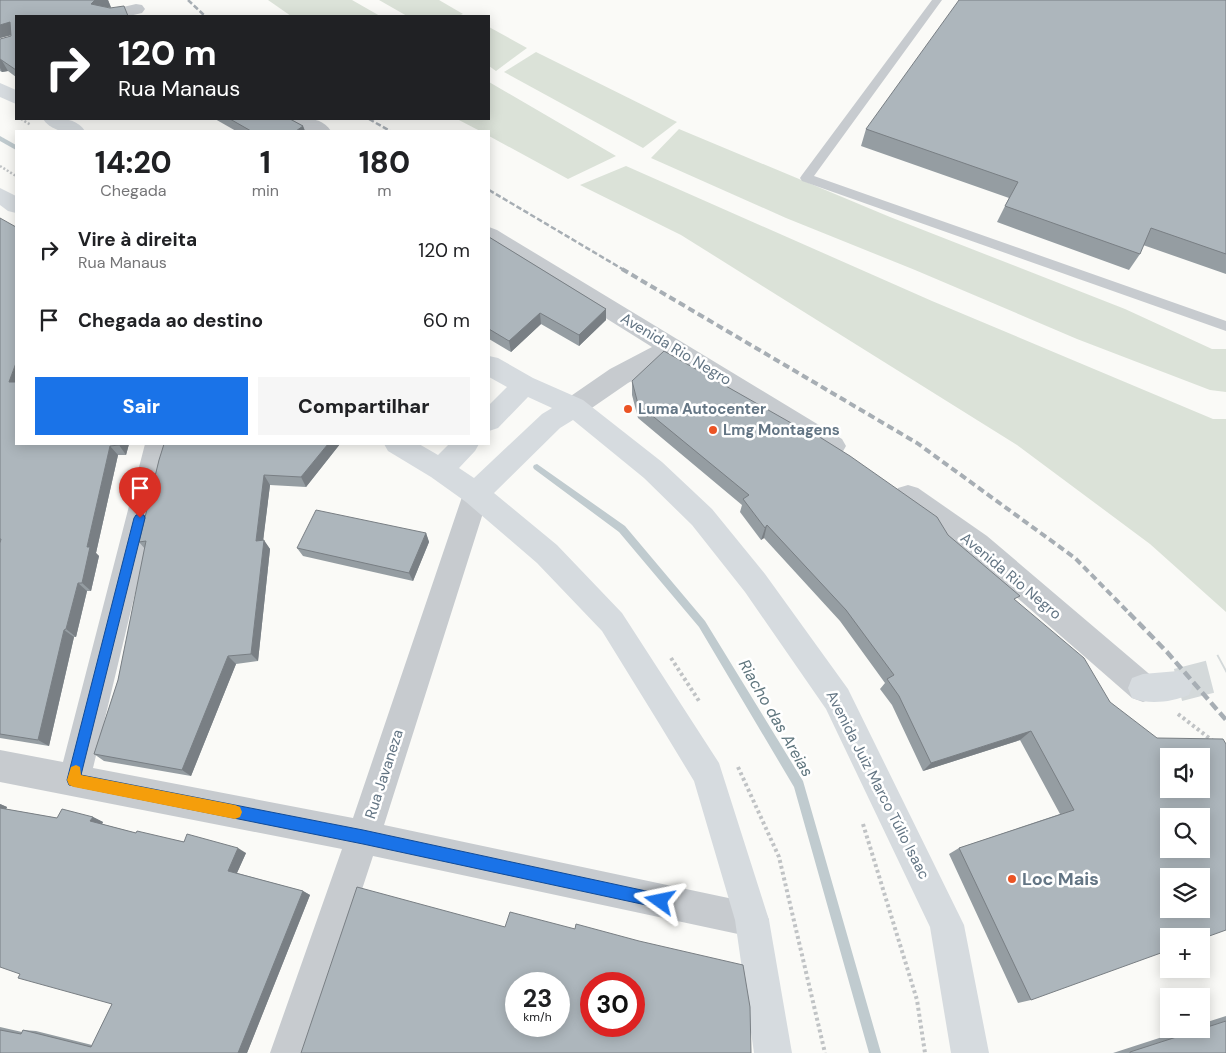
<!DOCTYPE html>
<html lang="pt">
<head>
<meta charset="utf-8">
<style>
  :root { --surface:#fff; --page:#f6f6f6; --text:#202124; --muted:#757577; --accent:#1a73e8 }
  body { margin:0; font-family:"DM Sans",sans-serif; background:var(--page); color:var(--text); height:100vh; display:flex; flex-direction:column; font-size:19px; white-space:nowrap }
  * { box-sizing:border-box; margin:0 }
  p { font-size:16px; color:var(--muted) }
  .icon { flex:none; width:28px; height:28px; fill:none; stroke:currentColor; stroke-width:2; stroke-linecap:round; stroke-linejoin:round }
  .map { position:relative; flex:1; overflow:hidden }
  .panel { position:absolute; left:15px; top:130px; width:475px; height:315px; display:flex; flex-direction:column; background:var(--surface); border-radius:0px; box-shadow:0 2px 12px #0003 }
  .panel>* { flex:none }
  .hud { position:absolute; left:15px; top:15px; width:475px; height:105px; border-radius:0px; box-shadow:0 2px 12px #0003; background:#202124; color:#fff; overflow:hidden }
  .buttons { position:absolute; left:1160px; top:748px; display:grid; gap:10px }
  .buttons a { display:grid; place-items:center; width:50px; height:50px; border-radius:0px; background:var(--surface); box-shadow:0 2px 12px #0003; font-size:25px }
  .speed { position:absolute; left:505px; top:972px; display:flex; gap:10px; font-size:25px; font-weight:700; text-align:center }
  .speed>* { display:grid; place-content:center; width:65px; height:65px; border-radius:50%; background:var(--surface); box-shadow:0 2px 12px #0003; line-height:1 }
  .speed small { font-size:12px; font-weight:400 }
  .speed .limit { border:8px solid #d22; background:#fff; color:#111 }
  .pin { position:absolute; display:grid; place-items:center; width:42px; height:42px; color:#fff; margin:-51px -21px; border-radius:50% 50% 50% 0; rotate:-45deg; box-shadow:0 0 5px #0007 }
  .pin .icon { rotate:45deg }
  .me { position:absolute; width:55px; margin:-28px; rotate:282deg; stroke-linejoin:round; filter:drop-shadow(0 0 4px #0008) }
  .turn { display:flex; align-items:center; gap:18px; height:105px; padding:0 20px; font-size:22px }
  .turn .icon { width:65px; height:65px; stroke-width:2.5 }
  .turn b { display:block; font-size:35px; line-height:42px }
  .eta { display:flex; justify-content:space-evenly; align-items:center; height:85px; text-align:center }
  .eta b { font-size:30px; font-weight:800; line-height:35px }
  .cta { display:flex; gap:10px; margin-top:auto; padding:10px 20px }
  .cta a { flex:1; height:58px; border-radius:0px; background:var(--accent); color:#fff; font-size:20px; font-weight:800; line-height:58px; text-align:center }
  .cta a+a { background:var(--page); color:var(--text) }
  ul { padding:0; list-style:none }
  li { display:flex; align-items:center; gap:15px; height:70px; padding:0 20px }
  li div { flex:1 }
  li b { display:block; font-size:19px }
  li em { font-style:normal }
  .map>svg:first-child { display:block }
  .green { fill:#dbe2d8 }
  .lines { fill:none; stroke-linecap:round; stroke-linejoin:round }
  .stream { fill:#c0cbcf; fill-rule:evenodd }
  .motorway-tunnel { stroke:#d4d9da; stroke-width:33; stroke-dasharray:33 16; stroke-linecap:butt }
  .path-far1 { stroke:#c0c3c5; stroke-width:2.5; stroke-dasharray:2 2; stroke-linecap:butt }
  .path { stroke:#c0c3c5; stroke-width:4; stroke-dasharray:3 3; stroke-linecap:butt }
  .service { fill:#c7cbcf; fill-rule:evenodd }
  .minor { fill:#c7cbcf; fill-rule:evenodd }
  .primary { fill:#d6dbdf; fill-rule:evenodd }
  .motorway { fill:#d6dbdf; fill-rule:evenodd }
  .rail-far2 { stroke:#a7aeb4; stroke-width:2.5; stroke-dasharray:5.5 2.5; stroke-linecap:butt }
  .rail-far1 { stroke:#a7aeb4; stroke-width:4; stroke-dasharray:7 4; stroke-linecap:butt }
  .rail { stroke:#a7aeb4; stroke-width:4.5; stroke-dasharray:9 4.5; stroke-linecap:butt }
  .wall { fill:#959da2 }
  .shaded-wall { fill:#797f84 }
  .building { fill:#adb6bc; stroke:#797f84; fill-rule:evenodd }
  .route { fill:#1a73e8; stroke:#114b97 }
  .slow { fill:#f59e0b }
  .poi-dot { fill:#eb5425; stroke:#fff; stroke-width:2 }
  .labels { text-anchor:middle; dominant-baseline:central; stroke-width:5; stroke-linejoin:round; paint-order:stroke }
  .street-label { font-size:15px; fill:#637584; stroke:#fff }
  .poi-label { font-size:15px; font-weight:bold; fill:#637584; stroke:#fff; text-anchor:start }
  .water-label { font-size:16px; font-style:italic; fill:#5e757d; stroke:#fff }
  .near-poi-label { font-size:18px; font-weight:bold; fill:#637584; stroke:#fff; text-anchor:start }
</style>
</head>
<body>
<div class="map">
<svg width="1226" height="1053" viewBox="0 0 1226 1053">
  <rect width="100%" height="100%" fill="#fafaf7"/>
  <!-- green -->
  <g class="green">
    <path d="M268,0H352L380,16H291Z"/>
    <path d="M379,0H439L463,14L458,16H407Z"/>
    <path d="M489,27L527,48L496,71L489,66Z"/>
    <path d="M536,52L677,122L643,148L504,72Z"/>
    <path d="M489,82L616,156L568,179L489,136V131H480L457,119H489Z"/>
    <path d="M679,129L890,217L1125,309L1212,349H1226V392L1210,390L1077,339L915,270L786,218L651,158Z"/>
    <path d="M626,166L932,301L1213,419H1226V612L1150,544L1017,445L681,235L580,185Z"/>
  </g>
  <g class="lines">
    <!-- stream -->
    <g class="stream">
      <path d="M0,136L16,145V150L0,141Z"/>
      <path d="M537,464L625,526L705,621L803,781L881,1053H869L794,787L699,627L619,532L534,469L533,467L534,465Z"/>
    </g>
    <!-- motorway-tunnel -->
    <path class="motorway-tunnel" d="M1178,685L1213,676L1226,669"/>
    <!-- path-far1 -->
    <g class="path-far1">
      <path d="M21,119L31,125"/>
      <path d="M0,166L16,176"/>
    </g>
    <!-- path -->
    <g class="path">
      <path d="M671,658L699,701"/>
      <path d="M1178,714L1213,741"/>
      <path d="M738,767L779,857L825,1053"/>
      <path d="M863,824L917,1000L925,1053"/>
    </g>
    <!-- service -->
    <path class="service" d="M932,0H942L814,176L1226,321V331L802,181L800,178L802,175Z"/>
    <!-- minor -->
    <g class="minor">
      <path d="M136,4L142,5L145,9L142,13L129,16H99L102,12Z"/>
      <path d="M291,119C306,118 322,117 331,131C316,132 300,133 291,119Z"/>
      <path d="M489,227L497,230L842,439L846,446L842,453L833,457L824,453L671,359L628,383L583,414L574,417L565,414L561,407L565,400L610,369L652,347L489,245Z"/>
      <path d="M145,444H171L93,768L353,818L463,494L466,486L476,483L486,486L489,494L384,825L752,903L764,908L769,920L764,932L752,937L373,856L308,1053H270L342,849L0,782V750L63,762Z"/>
      <path d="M908,485L918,488L987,536L1154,678L1158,688L1154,698L1143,702L1132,698L967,554L898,504L895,496L898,488Z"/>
    </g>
    <!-- primary -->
    <g class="primary">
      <path d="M0,83L16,90V104L0,97Z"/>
      <path d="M43,119C58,118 76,117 85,131C70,132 52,133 43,119Z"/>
      <path d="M0,188L16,196V213L8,211L0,205Z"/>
      <path d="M489,356L498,358L533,378L583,400L662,462L712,509L765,574L848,689L964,925L989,1053H951L930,927L826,709L745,592L692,525L644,478L573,420L560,428L494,493L557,545L622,613L719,763L769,920L792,1053H754L735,920L694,781L660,725L602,631L537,563L466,502L431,477L388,451L384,444H419L438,455L449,444H479L475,451L459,468L474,478L542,414L552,408L528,397L498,428L489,431V405L507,387L489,377Z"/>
    </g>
    <!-- motorway -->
    <path class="motorway" d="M1178,671L1189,675L1193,685L1189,695C1172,702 1149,705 1132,698L1128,688L1132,678L1143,674Z"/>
    <!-- rail-far2 -->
    <g class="rail-far2">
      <path d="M188,0L205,16"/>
      <path d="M369,119L390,131"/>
      <path d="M489,190L624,270"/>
    </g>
    <!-- rail-far1 -->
    <path class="rail-far1" d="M622,269L917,443L1075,558L1130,614"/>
    <!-- rail -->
    <path class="rail" d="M1129,613L1167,652L1226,720"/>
  </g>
  <!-- wall -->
  <g class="wall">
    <path d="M0,0H108L111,7L16,16V77L8,71L2,72L0,71V39L11,36V35L0,38Z"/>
    <path d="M1226,0V274L1143,245L1140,254L1129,270L997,222L1009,198L861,146L866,129Z"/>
    <path d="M215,119H290L303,126L305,131H236Z"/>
    <path d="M0,218L16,444H129L126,455H118L96,553L99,556L91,591H87L76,637H74L49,746L0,738Z"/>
    <path d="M489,237L606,309V320L579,346L541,324L511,352L489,339Z"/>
    <path d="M632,381L948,535L1016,601L1110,702L1031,1000L1018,1003L949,854L959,848L1060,814L1020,740L923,771L892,705L880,689L885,683L840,621L764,538L761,540L740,512L742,505L638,418L632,395Z"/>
    <path d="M340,444L306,487L270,485L263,540L270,549L258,661L236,664L191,776L104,761L94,754L118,680L145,549L139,542L159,460Z"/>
    <path d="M426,533L429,542L413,581L303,556L297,548Z"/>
    <path d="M0,804L7,807L6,809L57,818L93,817L103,822L102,824L136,833L246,853L237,873L303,891L310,895L247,1053H0V1027L22,1032L23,1030L36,1031L92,1045L112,1004L20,974Z"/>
    <path d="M1226,1016V1053H1113L1187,1029H1201V1024Z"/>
  </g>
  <!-- shaded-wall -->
  <g class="shaded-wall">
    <path d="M95,0H108L111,8L91,4Z"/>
    <path d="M10,22L16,34L0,38V25Z"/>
    <path d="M0,59H1L8,71L2,72L0,68Z"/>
    <path d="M303,126L305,131H296Z"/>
    <path d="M606,309V320L579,346V335Z"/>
    <path d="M540,313L541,324L511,352L509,341Z"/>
    <path d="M16,363V390L9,382Z"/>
    <path d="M119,444H129L126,455L119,445Z"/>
    <path d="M328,444H340L306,487L301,477Z"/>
    <path d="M110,446L118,455L96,553L99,556L91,591L82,583L87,547Z"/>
    <path d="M264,475L270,485L262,550L256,541Z"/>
    <path d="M767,525L764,538L761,540L765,528Z"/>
    <path d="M426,533L429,542L413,581L409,573Z"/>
    <path d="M264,540L270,549L258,661L251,654Z"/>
    <path d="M78,583L87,591L76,637L66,629Z"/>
    <path d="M64,630L74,637L49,746L38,740Z"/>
    <path d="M228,656L236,664L191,776L182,770Z"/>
    <path d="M1031,731L1020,740L923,771L931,763Z"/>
    <path d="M0,804L7,807L5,812L0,810Z"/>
    <path d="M93,817L103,822L101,826L90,821Z"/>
    <path d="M238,848L246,853L236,875L228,871Z"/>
    <path d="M303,891L310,895L247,1053H238Z"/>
  </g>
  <!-- building -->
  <g class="building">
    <path d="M0,0H95L91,4L110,8L124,6L128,16H16V70L0,59V39L11,36L10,22L0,25Z"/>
    <path d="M959,0H1226V254L1151,228L1140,254L1005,206L1018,182L866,129Z"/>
    <path d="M230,119H290L303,126L296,131H251Z"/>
    <path d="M0,218L16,227V363L9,382H16V444H119V445L110,446L87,547H90L82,583H78L66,629L64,630L38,740L0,734V543L1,539H0Z"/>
    <path d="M489,237L606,309L579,335L540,313L509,341L489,329Z"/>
    <path d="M664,351L800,428L802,426L850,456L937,517L948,535L1020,596L1014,599L1084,658L1110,702L1157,738L1223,739L1226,744V930L1201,939V936H1169V950L1031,1000L959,848L1074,810L1031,731L931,763L899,696L887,679L894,675L846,610L767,525L765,528L743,499L749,495L638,404L632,381ZM1169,756H1201V789H1169ZM1169,816H1201V849H1169ZM1169,876H1201V909H1169Z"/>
    <path d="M164,444H328L301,477L264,475L256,541L264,540L251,654L228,656L182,770L94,754L118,680L146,541L139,542L159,460Z"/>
    <path d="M316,510L426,533L409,573L297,548Z"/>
    <path d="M0,808L57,818L62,809L93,817L90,821L136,833L137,831L184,842L187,834L238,848L228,871L303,891L238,1053H0V1030L21,1034L23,1030L91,1047L112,1004L18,978L20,974L0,967Z"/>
    <path d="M357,887L505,927L510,912L575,929L576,924L639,941L743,965L750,1007L751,1053H301ZM516,984H559V1026H516ZM591,984H634V1026H591Z"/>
    <path d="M1226,1021V1053H1130V1052Z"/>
  </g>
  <!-- route -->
  <path class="route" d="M140,514L144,515L145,518L81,775L363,830L660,894L665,896L667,901L665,906L660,908L363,844L69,785L67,780L134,518L136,515Z"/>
  <!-- slow -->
  <path class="slow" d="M76,765L80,767L81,775L235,805L240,807L242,812L240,817L235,819L74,787L69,785L67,780L71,767Z"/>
  <!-- markers -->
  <g class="poi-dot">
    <circle cx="628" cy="409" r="5"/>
    <circle cx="713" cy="430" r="5"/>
    <circle cx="1012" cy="879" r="5"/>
  </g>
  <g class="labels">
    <!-- street labels -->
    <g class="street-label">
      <text transform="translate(676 349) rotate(31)">Avenida Rio Negro</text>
      <text transform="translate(1011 576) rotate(40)">Avenida Rio Negro</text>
      <text transform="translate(384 774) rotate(-72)">Rua Javaneza</text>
      <text transform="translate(878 785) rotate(63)">Avenida Juiz Marco Túlio Isaac</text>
    </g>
    <!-- poi labels -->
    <g class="poi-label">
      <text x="638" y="409">Luma Autocenter</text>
      <text x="723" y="430">Lmg Montagens</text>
    </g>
    <!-- water labels -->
    <g class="water-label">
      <text transform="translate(776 718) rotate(60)">Riacho das Areias</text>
    </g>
    <!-- near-poi labels -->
    <g class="near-poi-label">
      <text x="1022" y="879">Loc Mais</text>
    </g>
  </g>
</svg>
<div class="buttons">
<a><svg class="icon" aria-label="sound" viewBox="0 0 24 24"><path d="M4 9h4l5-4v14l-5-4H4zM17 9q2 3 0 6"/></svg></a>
<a><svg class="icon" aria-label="search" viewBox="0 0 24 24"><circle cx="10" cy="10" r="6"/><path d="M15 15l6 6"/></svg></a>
<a><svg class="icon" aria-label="layers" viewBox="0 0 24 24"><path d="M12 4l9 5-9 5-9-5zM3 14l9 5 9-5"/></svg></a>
<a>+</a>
<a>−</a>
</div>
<div class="speed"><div>23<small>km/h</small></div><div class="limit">30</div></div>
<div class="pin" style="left:140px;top:518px;background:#d93025"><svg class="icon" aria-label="arrive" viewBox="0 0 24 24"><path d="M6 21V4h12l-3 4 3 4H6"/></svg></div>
<svg class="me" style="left:660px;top:901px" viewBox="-20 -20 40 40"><path d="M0-17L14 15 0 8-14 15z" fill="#1a73e8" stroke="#fff" stroke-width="4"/></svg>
<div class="hud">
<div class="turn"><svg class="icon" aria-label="right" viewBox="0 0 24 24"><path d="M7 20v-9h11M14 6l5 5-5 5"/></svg><div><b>120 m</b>Rua Manaus</div></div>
</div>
<section class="panel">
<div class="eta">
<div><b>14:20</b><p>Chegada</p></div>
<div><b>1</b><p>min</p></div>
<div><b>180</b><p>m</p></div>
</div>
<ul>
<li><svg class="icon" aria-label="right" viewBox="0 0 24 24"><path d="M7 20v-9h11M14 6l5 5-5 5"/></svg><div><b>Vire à direita</b><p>Rua Manaus</p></div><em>120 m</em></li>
<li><svg class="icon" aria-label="arrive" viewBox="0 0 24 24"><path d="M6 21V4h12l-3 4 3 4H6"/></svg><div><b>Chegada ao destino</b></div><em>60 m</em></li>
</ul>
<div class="cta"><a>Sair</a><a>Compartilhar</a></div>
</section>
</div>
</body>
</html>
